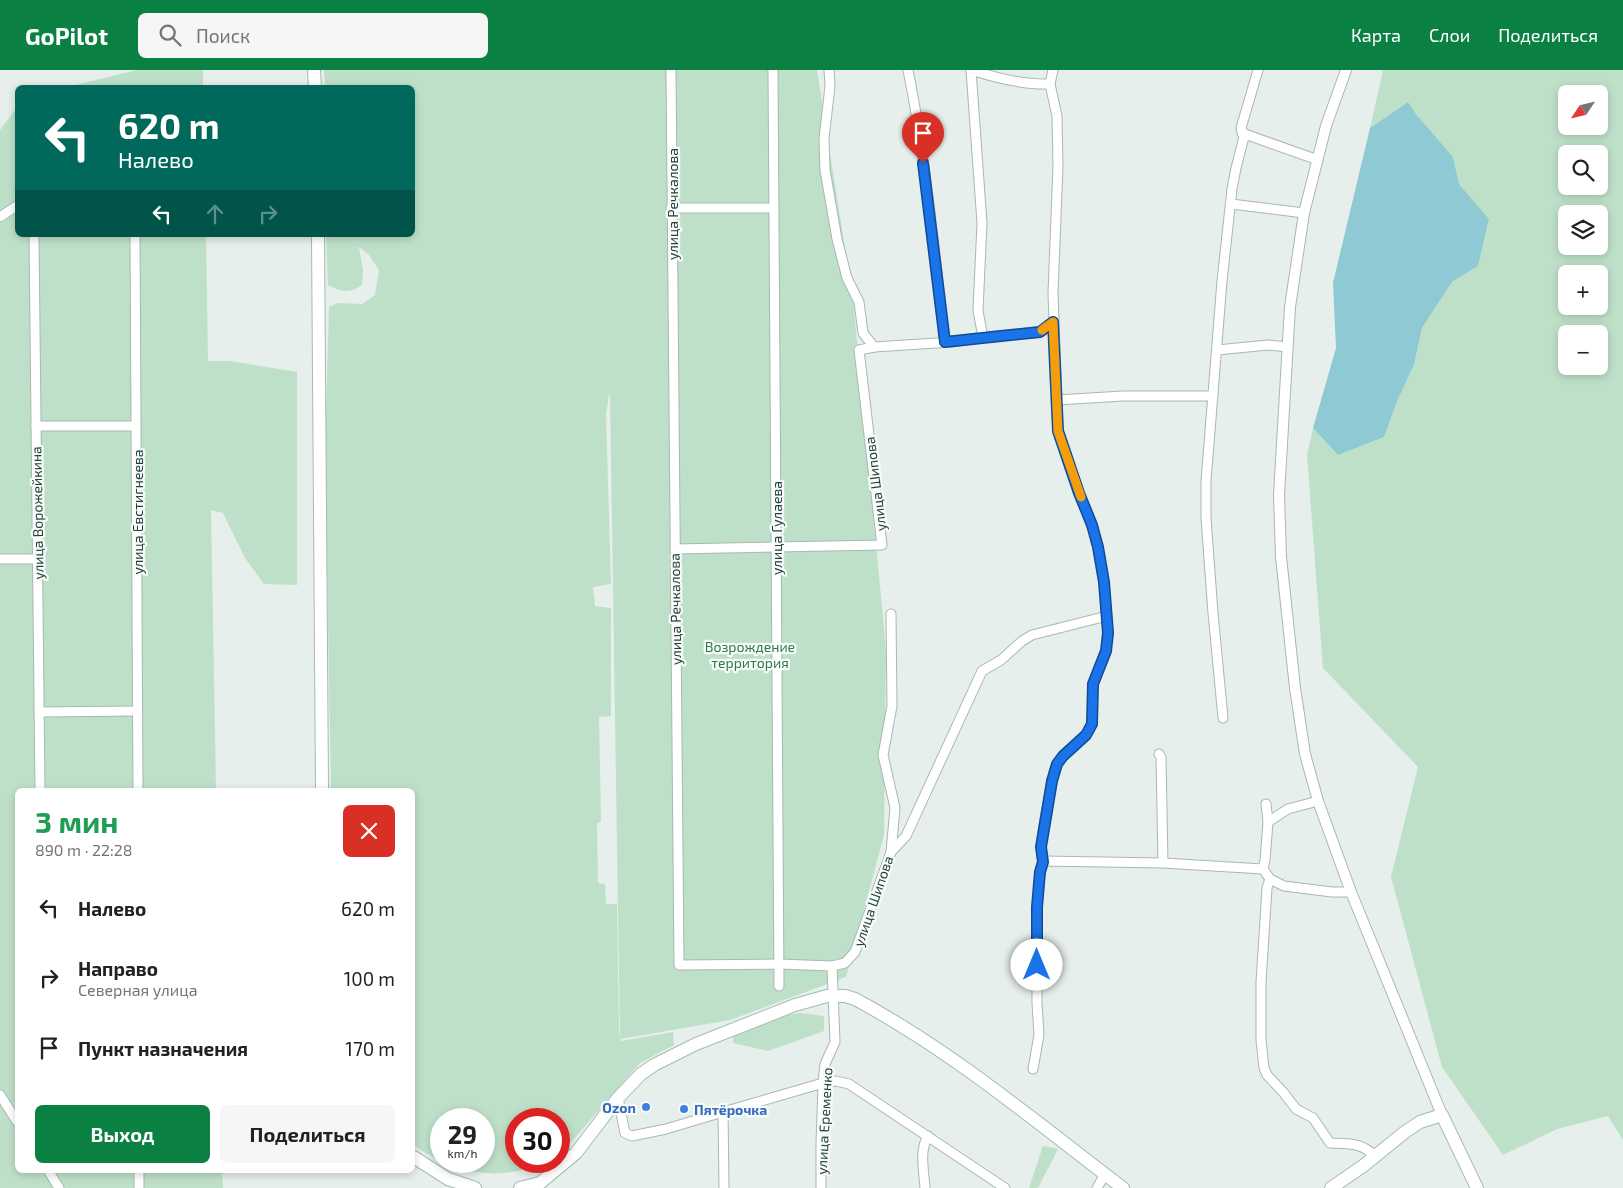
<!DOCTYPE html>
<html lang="ru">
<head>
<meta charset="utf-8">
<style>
  :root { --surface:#fff; --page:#f6f6f6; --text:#222; --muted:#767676; --accent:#0b8043 }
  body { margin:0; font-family:"Exo 2",sans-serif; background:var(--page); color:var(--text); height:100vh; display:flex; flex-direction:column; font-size:19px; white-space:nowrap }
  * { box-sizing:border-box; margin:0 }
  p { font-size:16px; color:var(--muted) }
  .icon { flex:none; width:28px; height:28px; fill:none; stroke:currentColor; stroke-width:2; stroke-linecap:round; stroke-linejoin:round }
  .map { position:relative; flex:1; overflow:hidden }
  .drawer { position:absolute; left:15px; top:718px; width:400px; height:385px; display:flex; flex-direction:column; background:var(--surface); border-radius:8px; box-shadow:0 2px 8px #0003 }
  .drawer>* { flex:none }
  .guide { position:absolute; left:15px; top:15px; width:400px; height:152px; border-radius:8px; box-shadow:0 2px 8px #0003; background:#00695c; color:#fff; overflow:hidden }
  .needle { width:32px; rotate:235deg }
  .fabs { position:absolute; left:1558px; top:15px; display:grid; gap:10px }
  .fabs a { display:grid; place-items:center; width:50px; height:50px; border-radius:8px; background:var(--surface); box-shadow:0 2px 8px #0003; font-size:25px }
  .speed { position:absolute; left:430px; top:1038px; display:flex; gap:10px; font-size:25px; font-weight:700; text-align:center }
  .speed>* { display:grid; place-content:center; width:65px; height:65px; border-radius:50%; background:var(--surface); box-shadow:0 2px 8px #0003; line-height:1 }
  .speed small { font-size:12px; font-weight:400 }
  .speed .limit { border:8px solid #d22; background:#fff; color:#111 }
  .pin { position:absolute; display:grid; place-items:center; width:42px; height:42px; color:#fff; margin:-51px -21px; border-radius:50% 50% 50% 0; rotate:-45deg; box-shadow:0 0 5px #0007 }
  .pin .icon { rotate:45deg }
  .me { position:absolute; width:55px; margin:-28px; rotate:0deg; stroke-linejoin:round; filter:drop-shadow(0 0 4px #0008) }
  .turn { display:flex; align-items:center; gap:18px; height:105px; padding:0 20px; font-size:22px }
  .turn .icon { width:65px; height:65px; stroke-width:2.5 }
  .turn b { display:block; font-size:35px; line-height:42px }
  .lanes { display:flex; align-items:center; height:48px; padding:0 20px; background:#0003; justify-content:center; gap:25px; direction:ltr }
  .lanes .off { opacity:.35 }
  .round { display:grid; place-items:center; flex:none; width:52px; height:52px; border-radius:8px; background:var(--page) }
  .overview { display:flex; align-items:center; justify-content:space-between; height:85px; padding:0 20px }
  h1 { font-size:30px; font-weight:700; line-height:38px; color:#1e9e55 }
  .action { display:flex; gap:10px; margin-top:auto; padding:10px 20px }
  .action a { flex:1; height:58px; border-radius:8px; background:var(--accent); color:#fff; font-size:20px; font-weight:700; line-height:58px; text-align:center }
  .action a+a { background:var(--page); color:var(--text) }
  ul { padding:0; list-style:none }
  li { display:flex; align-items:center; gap:15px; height:70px; padding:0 20px }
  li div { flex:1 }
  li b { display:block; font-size:19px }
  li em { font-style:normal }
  header { display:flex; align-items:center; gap:30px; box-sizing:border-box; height:70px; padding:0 25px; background:var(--accent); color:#fff }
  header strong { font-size:24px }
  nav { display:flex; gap:28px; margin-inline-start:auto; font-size:18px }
  .search { width:350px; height:45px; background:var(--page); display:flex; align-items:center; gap:12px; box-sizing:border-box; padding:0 18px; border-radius:8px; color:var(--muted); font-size:19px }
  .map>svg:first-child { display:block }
  .green { fill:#bfe0c8; fill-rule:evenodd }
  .water { fill:#8ec9d4 }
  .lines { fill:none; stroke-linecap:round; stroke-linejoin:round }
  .minor-casing { stroke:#a8b8b2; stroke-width:11 }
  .tertiary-casing { stroke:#a8b8b2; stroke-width:12 }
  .secondary-casing { stroke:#a4bbb3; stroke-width:14 }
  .minor { stroke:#fff; stroke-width:9 }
  .tertiary { stroke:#fff; stroke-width:10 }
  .secondary { stroke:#fff; stroke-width:12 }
  .route-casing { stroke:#114b97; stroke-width:12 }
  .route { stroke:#1a73e8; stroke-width:9 }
  .slow { stroke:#f59e0b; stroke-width:9 }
  .shop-dot { fill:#3f7fe0; stroke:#f7fbf9; stroke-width:2 }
  .labels { text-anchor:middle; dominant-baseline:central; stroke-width:4.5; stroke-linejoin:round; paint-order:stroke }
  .street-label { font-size:14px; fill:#24423a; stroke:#f7fbf9 }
  .park-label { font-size:14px; fill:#2d7a4b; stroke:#f7fbf9 }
  .shop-label { font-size:14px; font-weight:bold; fill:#366cbe; stroke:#f7fbf9; text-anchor:end }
</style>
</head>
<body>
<header>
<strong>GoPilot</strong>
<div class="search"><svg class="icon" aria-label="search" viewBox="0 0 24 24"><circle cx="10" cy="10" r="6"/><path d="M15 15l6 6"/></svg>Поиск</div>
<nav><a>Карта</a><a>Слои</a><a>Поделиться</a></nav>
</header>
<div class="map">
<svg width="1623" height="1118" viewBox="0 0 1623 1118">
  <rect width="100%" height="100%" fill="#e6efeb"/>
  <!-- green -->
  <g class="green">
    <path d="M137,0H203V17H67Z"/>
    <path d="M324,0H817L853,229L886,580L884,765L846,907L730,950L620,969L621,971L673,962L674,975L640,993L573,1070L559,1080V1049H516V1091H542C512,1109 473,1106 442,1091H484V1049H441V1091L422,1081L413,1074L412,720H331L325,381L329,237L338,233L362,234L375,225L379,200L369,185L359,177L363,201L362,215C349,224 341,222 328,215L326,165H412V18L325,17ZM609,324L610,325L620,968L619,961L617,834H606L605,814L598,813L597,753L601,752L599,647L611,646V538L595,536L593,517L611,514L606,345Z"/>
    <path d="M1383,0H1623V1070L1608,1046L1557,1059L1503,1085L1442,997L1391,807L1418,697L1323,598L1307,385L1313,358L1338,385L1384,367L1396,331L1414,296L1422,258L1452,212L1478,196L1489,149L1459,114L1453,87L1416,44L1408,32L1370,58ZM1566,24H1599V56H1566ZM1566,84H1599V116H1566ZM1566,144H1599V176H1566ZM1566,204H1599V236H1566ZM1566,264H1599V296H1566Z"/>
    <path d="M17,37L18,165H206L208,291H230L297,302V515L264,514L245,488L223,443L211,440L216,720H18V1100H222L223,1118H0V60Z"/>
    <path d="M800,943L824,946V961L768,981L733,973V967L778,947Z"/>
    <path d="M1043,1076L1058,1079L1038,1118H1029Z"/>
  </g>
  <!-- water -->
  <path class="water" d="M1408,32L1416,44L1453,87L1459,114L1489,149L1478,196L1452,212L1422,258L1414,295L1397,331L1384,367L1338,385L1313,358L1336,278L1333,213L1370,58Z"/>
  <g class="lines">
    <!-- minor casing -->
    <g class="minor-casing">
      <g id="minor">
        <path d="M671,0L679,895L779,894L832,896L835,972L825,994L823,1013L821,1074V1118"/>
        <path d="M773,0L779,916"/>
        <path d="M829,0L830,16L824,69L825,100L837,169L847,208L859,232L863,263L874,277"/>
        <path d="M908,0C926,89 934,181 945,272"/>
        <path d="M971,0L982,153L978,241L983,267"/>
        <path d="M971,0C996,8 1025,15 1050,14"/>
        <path d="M1242,63L1318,90"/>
        <path d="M1231,134L1304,143"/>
        <path d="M671,138H774"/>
        <path d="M0,147L18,135"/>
        <path d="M34,165L40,720"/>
        <path d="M135,165L138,720"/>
        <path d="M1217,280L1268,275L1288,277"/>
        <path d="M1057,330L1123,326H1213"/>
        <path d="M36,356H136"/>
        <path d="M675,479L882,475L859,280L874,277L952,272L983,267L1039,262L1053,252"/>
        <path d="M0,489H38"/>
        <path d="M39,642L137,641"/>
        <path d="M1223,648L1213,543L1206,448V411L1222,211L1232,119L1236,98L1244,67L1241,58L1258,0"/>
        <path d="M1159,684L1161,687L1163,793"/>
        <path d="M1266,734L1268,752L1265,790L1263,799L1270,809L1267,818L1261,912V970L1264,998L1267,1005L1283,1022L1296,1039L1313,1048L1330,1073C1348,1074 1361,1072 1375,1086"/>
        <path d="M1268,752L1288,739L1318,731"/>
        <path d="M891,782L906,766L982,601L1001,590L1022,571L1032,565L1107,546"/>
        <path d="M1043,791L1163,793L1263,799"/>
        <path d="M1270,809L1284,816L1332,822H1351"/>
        <path d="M832,896L845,893L855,882L891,782L895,738L883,685L892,636L891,544"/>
        <path d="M1033,999L1039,965L1037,933V837L1040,802L1043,791L1041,777L1044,755L1052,711L1057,694L1063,686L1086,665L1092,654L1093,614L1106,581L1108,563L1104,512L1098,477L1092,455L1079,423L1058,361L1053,223L1058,96L1057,46L1050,14L1053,0"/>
        <path d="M0,1025L18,1053"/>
        <path d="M618,1028L625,1063L632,1066L666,1059L723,1042"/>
        <path d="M48,1100L59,1118"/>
        <path d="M139,1118V1100"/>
        <path d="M724,1118L723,1042L823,1013L836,1011L849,1014L1005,1118"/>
        <path d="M925,1118C924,1102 919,1080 928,1066"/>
        <path d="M1097,1118L1105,1104"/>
      </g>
    </g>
    <!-- tertiary casing -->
    <g class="tertiary-casing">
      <path id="tertiary" d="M1346,0L1326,56L1304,143L1290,237L1279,425L1281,487L1295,618L1305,684L1318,731L1351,822L1442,1045"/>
    </g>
    <!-- secondary casing -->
    <g class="secondary-casing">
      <g id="secondary">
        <path d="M314,0L315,18"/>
        <path d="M318,165L322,720"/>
        <path d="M412,1086L448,1109L475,1118"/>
        <path d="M520,1118L540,1113L576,1083L618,1028L641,1004L654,995L696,974L795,935L827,926H845L855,929C952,981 1036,1052 1123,1118"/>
        <path d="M1331,1118L1363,1096L1405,1062L1420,1052L1442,1045L1477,1118"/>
      </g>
    </g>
    <!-- minor -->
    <use href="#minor" class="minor"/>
    <!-- tertiary -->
    <use href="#tertiary" class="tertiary"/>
    <!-- secondary -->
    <use href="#secondary" class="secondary"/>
  </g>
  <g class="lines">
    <!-- route casing -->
    <g class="route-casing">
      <path id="route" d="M923,93L945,272L1040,262L1053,252L1058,361L1079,423L1092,455L1098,477L1104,512L1108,563L1106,581L1093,614L1092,654L1086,665L1063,686L1057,694L1052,711L1041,777L1043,792L1040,802L1037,837V895"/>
    </g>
    <!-- route -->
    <use href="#route" class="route"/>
    <!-- slow -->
    <path class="slow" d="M1042,260L1053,252L1058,361L1081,427"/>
  </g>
  <!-- markers -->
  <g class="shop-dot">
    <circle cx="646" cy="1037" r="5"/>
    <circle cx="684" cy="1039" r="5"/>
  </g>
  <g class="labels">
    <!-- street labels -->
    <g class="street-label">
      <text transform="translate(672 134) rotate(-90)">улица Речкалова</text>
      <text transform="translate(875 414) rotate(-97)">улица Шипова</text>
      <text transform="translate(137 442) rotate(-90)">улица Евстигнеева</text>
      <text transform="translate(37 443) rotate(-91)">улица Ворожейкина</text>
      <text transform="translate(776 458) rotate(-90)">улица Гулаева</text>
      <text transform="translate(675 539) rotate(-91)">улица Речкалова</text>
      <text transform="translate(873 831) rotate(-71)">улица Шипова</text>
      <text transform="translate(824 1051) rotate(-87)">улица Еременко</text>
    </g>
    <!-- park labels -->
    <g class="park-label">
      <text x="750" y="576">Возрождение<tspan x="750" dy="16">территория</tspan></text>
    </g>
    <!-- shop labels -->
    <g class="shop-label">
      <text x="636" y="1037">Ozon</text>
      <text x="694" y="1039" text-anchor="start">Пятёрочка</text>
    </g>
  </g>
</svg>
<div class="fabs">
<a><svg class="needle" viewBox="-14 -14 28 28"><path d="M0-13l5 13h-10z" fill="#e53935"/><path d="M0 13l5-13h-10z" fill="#767676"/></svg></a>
<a><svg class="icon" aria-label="search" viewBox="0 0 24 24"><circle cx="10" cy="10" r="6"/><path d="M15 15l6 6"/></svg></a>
<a><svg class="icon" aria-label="layers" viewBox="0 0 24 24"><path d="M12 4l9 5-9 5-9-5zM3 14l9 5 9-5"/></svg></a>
<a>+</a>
<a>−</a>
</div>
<div class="speed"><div>29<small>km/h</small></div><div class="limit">30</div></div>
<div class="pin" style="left:923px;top:93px;background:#d93025"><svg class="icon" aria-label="arrive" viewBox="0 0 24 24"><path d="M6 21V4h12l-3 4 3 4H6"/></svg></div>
<svg class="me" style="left:1037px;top:895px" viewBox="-20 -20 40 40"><circle r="19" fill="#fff"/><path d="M0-13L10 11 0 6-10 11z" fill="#1a73e8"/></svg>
<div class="guide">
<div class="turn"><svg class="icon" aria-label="left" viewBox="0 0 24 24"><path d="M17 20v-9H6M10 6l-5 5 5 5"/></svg><div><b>620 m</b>Налево</div></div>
<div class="lanes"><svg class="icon" aria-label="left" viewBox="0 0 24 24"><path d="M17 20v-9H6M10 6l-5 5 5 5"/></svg><svg class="icon off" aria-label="ahead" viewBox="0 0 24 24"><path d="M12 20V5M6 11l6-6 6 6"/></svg><svg class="icon off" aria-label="right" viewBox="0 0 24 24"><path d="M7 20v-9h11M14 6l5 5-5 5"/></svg></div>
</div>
<section class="drawer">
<div class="overview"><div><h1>3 мин</h1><p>890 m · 22:28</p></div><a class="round" style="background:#d93025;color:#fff"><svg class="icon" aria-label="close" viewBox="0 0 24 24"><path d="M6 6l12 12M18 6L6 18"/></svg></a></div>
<ul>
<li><svg class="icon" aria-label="left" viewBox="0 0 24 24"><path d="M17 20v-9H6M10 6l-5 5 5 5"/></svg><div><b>Налево</b></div><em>620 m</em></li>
<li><svg class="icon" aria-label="right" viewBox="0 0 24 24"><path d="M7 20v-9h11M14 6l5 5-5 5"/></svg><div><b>Направо</b><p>Северная улица</p></div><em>100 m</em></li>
<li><svg class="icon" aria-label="arrive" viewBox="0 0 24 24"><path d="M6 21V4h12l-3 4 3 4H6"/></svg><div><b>Пункт назначения</b></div><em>170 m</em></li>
</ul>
<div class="action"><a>Выход</a><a>Поделиться</a></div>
</section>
</div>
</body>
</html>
